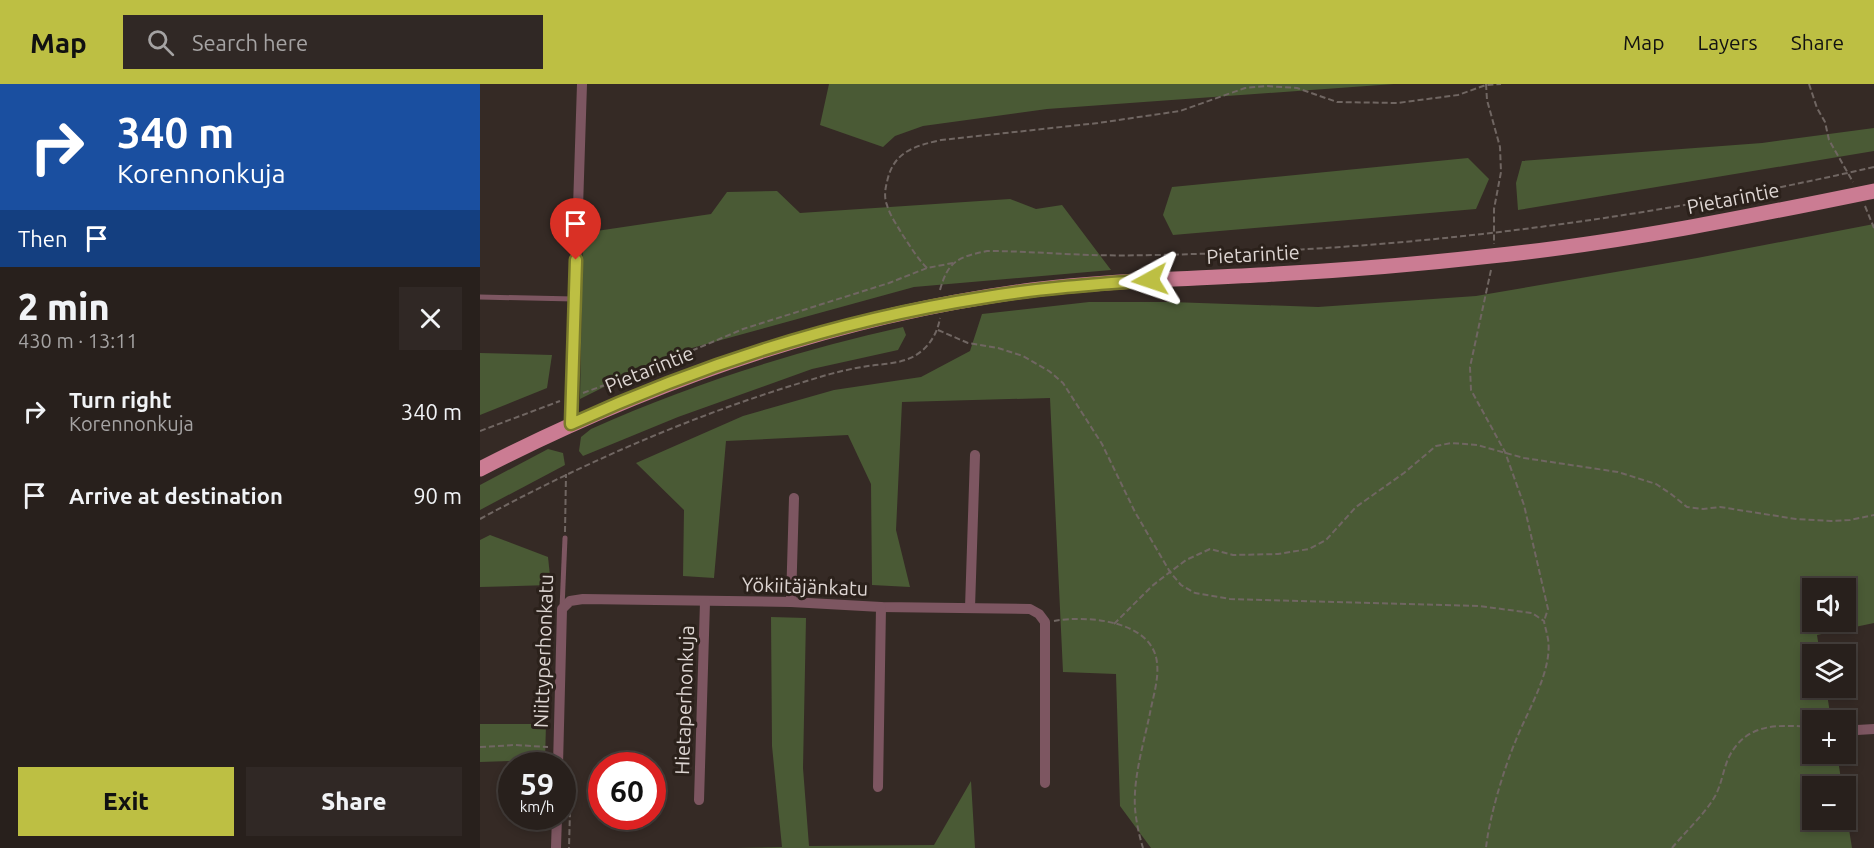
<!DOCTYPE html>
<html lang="en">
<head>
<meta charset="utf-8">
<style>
  :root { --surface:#28201c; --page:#302825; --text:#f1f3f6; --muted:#a5a3a3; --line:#443e3b; --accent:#bdbf43 }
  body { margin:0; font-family:Ubuntu,sans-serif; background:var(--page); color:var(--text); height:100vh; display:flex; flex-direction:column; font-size:22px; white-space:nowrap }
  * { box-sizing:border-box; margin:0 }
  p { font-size:20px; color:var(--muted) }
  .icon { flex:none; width:33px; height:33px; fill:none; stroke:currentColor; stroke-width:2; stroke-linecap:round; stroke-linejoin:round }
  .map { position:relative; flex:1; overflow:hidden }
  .details { display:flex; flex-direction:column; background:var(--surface); width:480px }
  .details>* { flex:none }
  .hud { background:#1a4fa0; color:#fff; overflow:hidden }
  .controls { position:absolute; left:1322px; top:494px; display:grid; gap:12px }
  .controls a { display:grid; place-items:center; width:54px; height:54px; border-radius:0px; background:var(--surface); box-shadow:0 3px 9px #0003,0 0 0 2px var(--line); font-size:30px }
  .speed { position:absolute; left:18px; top:668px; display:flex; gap:12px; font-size:30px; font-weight:700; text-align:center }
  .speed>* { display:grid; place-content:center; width:78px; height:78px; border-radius:50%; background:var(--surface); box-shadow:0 3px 9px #0003,0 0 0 2px var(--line); line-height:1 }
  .speed small { font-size:15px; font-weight:400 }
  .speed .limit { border:9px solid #d22; background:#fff; color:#111 }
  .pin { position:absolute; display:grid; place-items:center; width:51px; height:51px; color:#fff; margin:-62px -26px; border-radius:50% 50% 50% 0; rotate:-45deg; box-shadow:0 0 6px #0007 }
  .pin .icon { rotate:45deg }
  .me { position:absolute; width:66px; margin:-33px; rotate:265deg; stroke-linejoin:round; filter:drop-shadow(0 0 4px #0008) }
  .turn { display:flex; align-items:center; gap:21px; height:126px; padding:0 18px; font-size:27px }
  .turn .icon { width:78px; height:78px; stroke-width:2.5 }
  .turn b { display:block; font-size:42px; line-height:51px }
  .then { display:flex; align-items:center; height:57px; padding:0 18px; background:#0003; gap:12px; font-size:22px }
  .round { display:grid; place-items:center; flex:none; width:63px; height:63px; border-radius:0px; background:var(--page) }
  .summary { display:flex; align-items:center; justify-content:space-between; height:102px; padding:0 18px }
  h1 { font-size:36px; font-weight:800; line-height:45px }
  .button { display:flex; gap:12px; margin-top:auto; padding:12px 18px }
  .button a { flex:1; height:69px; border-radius:0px; background:var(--accent); color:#111; font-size:24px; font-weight:800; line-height:69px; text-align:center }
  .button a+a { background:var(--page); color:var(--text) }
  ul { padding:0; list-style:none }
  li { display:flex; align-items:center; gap:18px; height:84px; padding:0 18px }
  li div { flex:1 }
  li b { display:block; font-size:22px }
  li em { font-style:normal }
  header { display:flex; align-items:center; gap:36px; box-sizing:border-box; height:84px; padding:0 30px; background:var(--accent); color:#111 }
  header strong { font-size:28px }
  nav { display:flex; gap:33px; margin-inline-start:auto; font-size:21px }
  .search { width:420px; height:54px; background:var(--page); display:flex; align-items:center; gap:15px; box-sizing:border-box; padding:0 21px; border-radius:0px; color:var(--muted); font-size:22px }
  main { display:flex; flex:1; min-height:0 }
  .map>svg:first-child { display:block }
  .green { fill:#4a5a35; fill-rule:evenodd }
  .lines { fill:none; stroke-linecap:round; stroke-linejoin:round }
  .path { stroke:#706662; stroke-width:2; stroke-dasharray:6 3; stroke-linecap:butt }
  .service { stroke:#7d5661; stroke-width:5 }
  .minor { stroke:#7d5661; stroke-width:10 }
  .primary { stroke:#cb7c93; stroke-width:15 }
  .route-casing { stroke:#7b7c2c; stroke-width:15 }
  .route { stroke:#bdbf43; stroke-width:10 }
  .labels { text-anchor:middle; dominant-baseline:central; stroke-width:6; stroke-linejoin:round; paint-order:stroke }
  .street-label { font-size:20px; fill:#ddd5d2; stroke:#2b211b }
</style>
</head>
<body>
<header>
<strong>Map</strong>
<div class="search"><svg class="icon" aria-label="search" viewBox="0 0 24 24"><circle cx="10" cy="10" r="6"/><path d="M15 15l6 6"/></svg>Search here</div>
<nav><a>Map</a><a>Layers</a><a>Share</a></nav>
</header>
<main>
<section class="details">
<div class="hud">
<div class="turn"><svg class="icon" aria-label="right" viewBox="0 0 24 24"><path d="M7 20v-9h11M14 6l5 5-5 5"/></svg><div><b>340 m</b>Korennonkuja</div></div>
<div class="then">Then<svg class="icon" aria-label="arrive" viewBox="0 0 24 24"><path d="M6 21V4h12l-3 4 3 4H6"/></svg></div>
</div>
<div class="summary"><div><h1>2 min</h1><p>430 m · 13:11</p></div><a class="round"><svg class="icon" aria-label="close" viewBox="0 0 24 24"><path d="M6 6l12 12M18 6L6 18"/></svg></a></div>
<ul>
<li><svg class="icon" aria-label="right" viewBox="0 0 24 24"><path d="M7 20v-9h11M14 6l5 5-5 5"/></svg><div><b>Turn right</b><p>Korennonkuja</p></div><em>340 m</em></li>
<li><svg class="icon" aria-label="arrive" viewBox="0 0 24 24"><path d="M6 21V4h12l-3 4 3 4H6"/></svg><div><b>Arrive at destination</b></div><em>90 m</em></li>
</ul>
<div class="button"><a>Exit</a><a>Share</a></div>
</section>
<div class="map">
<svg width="1394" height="764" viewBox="0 0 1394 764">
  <rect width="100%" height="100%" fill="#352a25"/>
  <!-- green -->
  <g class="green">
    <path d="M349,0H914L567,25L443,42L415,52L403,63L340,41Z"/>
    <path d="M1394,44V67L1038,126L1036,99L1042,77L1282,59Z"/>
    <path d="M988,74L1009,95L996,125L693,151L683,131L692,103Z"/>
    <path d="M297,107L320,129L530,115L556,125L582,121L631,186L434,203L190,270L100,315L103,149L231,130L247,108Z"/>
    <path d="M1394,140V539L1337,551L1340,570H1332V603H1346L1351,636H1332V669H1357L1362,702H1332V735H1365V720L1372,764H671L640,722L636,590L583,588L570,314L422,318L416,446L430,503L392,501L391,400L368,351L246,357L234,494L203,492L204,426L156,379L263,332L354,306L441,293L490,267L502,230L609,218H691L838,223L996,212L1217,174ZM1332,504H1365V537H1332Z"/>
    <path d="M423,243L426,251L418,266L332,285L198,333L103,372L99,367L101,353L111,345C211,300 316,267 423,243Z"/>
    <path d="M0,269L72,271L67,304L0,331Z"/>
    <path d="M68,365L83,369L85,381L0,426V401Z"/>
    <path d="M10,451L68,473L71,501L0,503V456Z"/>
    <path d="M291,533L326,534L323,684L329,762L454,761L491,697L495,764H255L302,763L292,662Z"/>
    <path d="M0,640H66L65,676L0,678Z"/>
  </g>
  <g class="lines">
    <!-- path -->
    <g class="path">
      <path d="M1006,0L1007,16L1020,63L1021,88L1014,125V160"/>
      <path d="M1329,0L1337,24L1345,38L1349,56L1373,98"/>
      <path d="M1385,122L1394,144"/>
      <path d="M447,184C437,174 430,162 422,150C417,141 410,132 407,121C404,114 405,105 407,98C413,68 434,62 461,56L618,39L700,27L765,4L786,2L817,4L857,18L917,19L978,11L1006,1L1021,0"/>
      <path d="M1011,186L990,283L991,306L1025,368L1044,421L1068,525L1064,537"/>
      <path d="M460,206C468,177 478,173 507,167C542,167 576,170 611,171C646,172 681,171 715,170C944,164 1171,134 1394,83"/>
      <path d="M458,246L488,259L518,264L543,272L569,287L583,299L622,360L655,428L690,488L701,501L715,509L750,515L999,522L1052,529L1064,537C1065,543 1067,549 1068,555C1073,586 1047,628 1036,656C1024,684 1009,734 1006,764"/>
      <path d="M103,309L171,284L263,245L409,199L447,184L473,179"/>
      <path d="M0,347L80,317"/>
      <path d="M0,435C105,378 216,330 330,296C349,290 368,285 388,282C401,280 415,280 428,275C446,268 457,252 460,234"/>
      <path d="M85,448L86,390"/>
      <path d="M574,537C606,531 673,536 677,579C679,595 673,613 670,629C664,658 653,694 655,724C656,737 659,751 663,764"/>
      <path d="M634,540L672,502L690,488L706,476L730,465L753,471L798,470L829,465L846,456L876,423L924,389L956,362L971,359L997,361L1044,374L1138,388L1176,400L1191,410L1207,423L1223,425L1240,423L1316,435L1351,437L1370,436L1394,431"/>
      <path d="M0,663L35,661L68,663"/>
      <path d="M88,683L91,688L89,764"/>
      <path d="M1192,764C1205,748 1223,732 1234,714C1242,701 1243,684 1250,671C1268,638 1300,641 1332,643"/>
    </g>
    <!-- service -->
    <g class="service">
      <path d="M0,213L94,215"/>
      <path d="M82,524L85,454"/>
    </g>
    <!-- minor -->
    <g class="minor">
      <path d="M91,340L102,0"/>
      <path d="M311,518L314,414"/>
      <path d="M490,524L495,371"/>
      <path d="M1377,646L1394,645"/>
      <path d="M78,681L82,525L90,517L103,515L311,518L401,523L550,525L559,530L565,538V699"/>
      <path d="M398,703L401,523"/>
      <path d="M219,716L225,518"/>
      <path d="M76,764L77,732"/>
    </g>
    <!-- primary -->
    <path class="primary" d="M0,385C175,295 356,232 552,206C633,196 714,195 796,190C868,186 940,180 1011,172C1140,159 1267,133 1394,107"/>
  </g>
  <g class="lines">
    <!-- route casing -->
    <g class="route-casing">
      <path id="route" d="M96,176L91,340C223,280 363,235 507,213C561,204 616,200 670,196"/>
    </g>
    <!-- route -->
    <use href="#route" class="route"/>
  </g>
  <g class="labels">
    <!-- street labels -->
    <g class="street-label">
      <text transform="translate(1253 114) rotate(-11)">Pietarintie</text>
      <text transform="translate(773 170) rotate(-3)">Pietarintie</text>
      <text transform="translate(169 285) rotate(-22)">Pietarintie</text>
      <text transform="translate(325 502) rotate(2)">Yökiitäjänkatu</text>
      <text transform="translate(63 567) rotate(-88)">Niittyperhonkatu</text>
      <text transform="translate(204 616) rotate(-88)">Hietaperhonkuja</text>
    </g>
  </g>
</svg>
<div class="controls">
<a><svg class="icon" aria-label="sound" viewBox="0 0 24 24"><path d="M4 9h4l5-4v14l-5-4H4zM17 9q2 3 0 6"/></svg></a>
<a><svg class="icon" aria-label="layers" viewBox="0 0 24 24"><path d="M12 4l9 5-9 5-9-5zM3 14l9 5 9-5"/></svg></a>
<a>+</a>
<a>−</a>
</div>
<div class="speed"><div>59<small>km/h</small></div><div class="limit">60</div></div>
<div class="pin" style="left:96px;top:176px;background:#d93025"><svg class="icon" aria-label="arrive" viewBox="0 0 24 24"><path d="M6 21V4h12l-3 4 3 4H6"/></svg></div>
<svg class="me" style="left:670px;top:196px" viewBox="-20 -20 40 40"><path d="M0-17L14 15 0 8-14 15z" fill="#bdbf43" stroke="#fff" stroke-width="4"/></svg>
</div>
</main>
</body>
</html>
